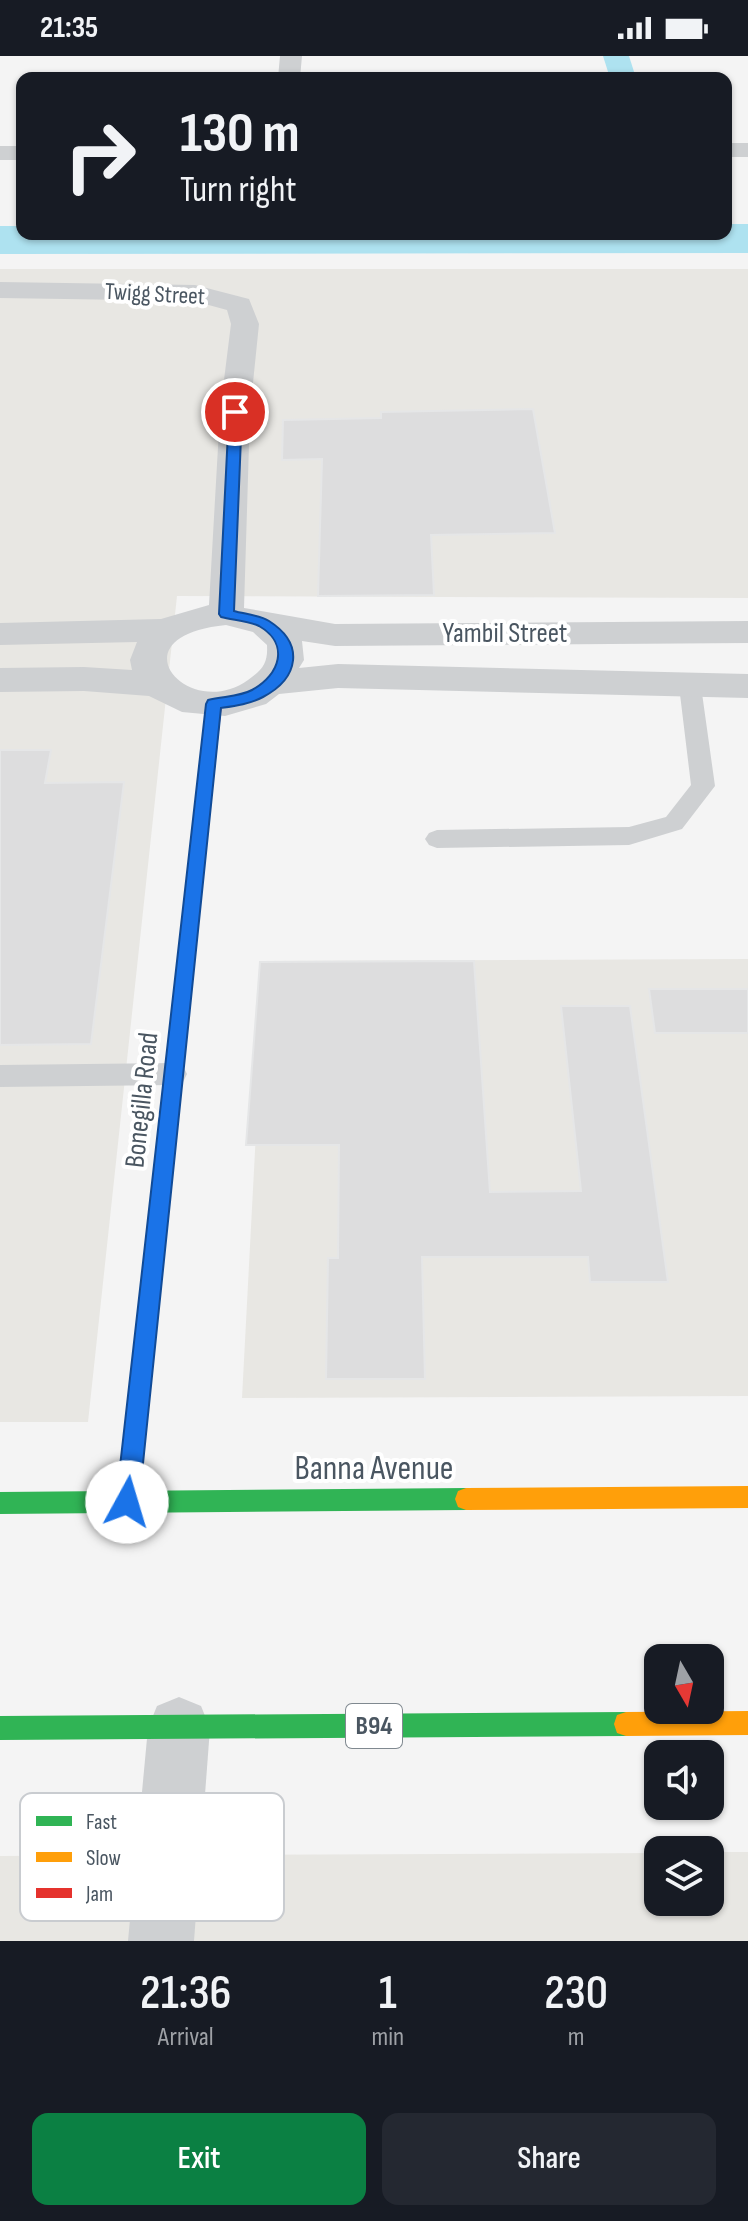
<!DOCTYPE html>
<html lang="en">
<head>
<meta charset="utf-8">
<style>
  :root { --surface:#171b24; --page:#242831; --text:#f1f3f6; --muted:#9ea1a6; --accent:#0b8043 }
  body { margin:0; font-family:"Sofia Sans Condensed",sans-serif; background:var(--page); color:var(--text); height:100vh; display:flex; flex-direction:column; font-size:30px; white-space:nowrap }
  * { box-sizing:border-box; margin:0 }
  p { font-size:26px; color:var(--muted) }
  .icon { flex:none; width:44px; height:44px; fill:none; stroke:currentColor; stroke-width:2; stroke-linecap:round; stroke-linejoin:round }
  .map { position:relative; height:1885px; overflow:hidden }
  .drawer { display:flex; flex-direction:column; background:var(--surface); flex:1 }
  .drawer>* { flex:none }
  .hud { position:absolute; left:16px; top:16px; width:716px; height:168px; border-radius:16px; box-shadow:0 2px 6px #0004; background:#171b24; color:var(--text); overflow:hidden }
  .needle { width:52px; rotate:171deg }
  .tools { position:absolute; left:644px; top:1588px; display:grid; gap:16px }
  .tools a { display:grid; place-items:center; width:80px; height:80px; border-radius:16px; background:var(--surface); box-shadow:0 2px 6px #0004; font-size:40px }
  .pin { position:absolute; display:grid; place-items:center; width:68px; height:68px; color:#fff; margin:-34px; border:4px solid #fff; border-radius:50%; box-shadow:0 2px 8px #0007 }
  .me { position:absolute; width:88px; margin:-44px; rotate:6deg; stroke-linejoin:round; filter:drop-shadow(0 0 6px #0008) }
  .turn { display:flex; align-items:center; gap:28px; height:168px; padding:0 32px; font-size:36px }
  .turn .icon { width:104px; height:104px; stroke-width:2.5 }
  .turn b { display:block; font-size:56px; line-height:68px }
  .eta { display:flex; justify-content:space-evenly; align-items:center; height:136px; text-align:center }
  .eta b { font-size:48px; font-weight:600; line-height:56px }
  .cta { display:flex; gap:16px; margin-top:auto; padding:16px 32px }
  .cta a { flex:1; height:92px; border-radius:16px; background:var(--accent); color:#fff; font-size:32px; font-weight:600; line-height:92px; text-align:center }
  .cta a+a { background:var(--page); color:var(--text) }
  .status { display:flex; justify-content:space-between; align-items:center; height:56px; padding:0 40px; background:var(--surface); direction:ltr }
  .status svg { height:22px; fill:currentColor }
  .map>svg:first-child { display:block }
  .commercial { fill:#e8e7e3 }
  .water { fill:#aee2f0 }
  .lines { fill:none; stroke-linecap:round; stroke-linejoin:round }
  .canal { fill:#aee2f0; fill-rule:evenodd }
  .building { fill:#ddddde; stroke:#e5e6e7; stroke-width:2 }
  .lane { fill:#ced0d2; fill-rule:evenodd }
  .street { fill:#ced0d2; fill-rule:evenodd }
  .fast { fill:#30b455; fill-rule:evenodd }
  .slow { fill:#ff9f0a; fill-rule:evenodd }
  .jam { fill:#e5322d; fill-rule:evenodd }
  .route { fill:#1a73e8; stroke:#114b97; stroke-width:2 }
  .labels { text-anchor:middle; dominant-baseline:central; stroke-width:8; stroke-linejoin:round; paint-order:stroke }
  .far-street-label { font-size:24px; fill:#4a5661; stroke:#fff }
  .shield { fill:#fff; stroke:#808990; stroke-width:2 }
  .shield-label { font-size:26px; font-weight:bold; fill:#4a5661 }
  .street-label { font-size:28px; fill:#4a5661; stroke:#fff }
  .near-street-label { font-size:34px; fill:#4a5661; stroke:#fff }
  .key { fill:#fff; stroke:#c9ccd0; stroke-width:2 }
  .key-label { font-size:22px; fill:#4a5661 }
</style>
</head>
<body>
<div class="status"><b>21:35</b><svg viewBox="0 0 49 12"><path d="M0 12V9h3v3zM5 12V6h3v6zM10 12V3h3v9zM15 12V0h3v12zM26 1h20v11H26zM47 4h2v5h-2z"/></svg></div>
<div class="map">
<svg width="748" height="1885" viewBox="0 0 748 1885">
  <rect width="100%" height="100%" fill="#f4f4f4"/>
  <!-- commercial -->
  <g class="commercial">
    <path d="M0,213H748V542L177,540L88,1366H0Z"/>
    <path d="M748,903V1340L242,1342L265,905Z"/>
    <path d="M710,1796H748V1885H0V1800L658,1797V1846H710Z"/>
  </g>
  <!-- water -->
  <path class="water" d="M726,168H748V197L0,198V170H22V178H726Z"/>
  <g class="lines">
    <!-- canal -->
    <path class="canal" d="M603,0H629L636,22H610Z"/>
  </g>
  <!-- building -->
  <g class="building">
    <path d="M533,353L555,477L431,479L434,539L318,540L322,403L282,404L283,364L381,362V356Z"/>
    <path d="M0,694H51L45,727L124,726L91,988L0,989Z"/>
    <path d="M474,905L490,1136L581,1135L561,950H630L668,1226H590L588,1201H422L425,1323H326L328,1202H338L339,1089H246L260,906Z"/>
    <path d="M649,933H748V977H655Z"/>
  </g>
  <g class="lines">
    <!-- lane -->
    <g class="lane">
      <path d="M690,623L698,625L701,630L715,730L682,773L629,789L437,792L429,789L425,783L429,777L437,774L629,771L666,761L691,729L679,630L682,625Z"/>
      <path d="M173,1007L183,1010L187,1018L183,1026L173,1029L0,1031V1009Z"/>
    </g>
    <!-- street -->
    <g class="street">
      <path d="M280,0H302L300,22H278Z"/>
      <rect x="726" y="87" width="22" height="14"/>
      <rect x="0" y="90" width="22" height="14"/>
      <path d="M0,226L195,229L249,243L259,268L250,356L244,552L335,568L748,565V587L335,590L302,585L304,604L299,612L338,608L748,618V642L338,632L279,638L266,648L225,660L182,656L149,640L84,635L0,636V612L84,611L132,614L130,604L137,586L0,589V567L161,563L209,549L220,356L231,268L227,254L194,245L0,242ZM226,569L253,576L267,589C268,607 263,613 248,624C188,667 112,580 226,569Z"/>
      <path d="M179,1641L201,1650L210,1672L194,1885H128L148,1672L157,1650Z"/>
    </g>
    <!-- fast -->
    <g class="fast">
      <path d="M466,1432L474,1435L477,1443L474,1451L466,1454L0,1458V1436Z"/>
      <path d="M626,1656L635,1659L638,1668L635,1677L626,1680L0,1684V1660Z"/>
    </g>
    <!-- slow -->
    <g class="slow">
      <path d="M195,817L203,823L138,1446L135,1454L127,1457L119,1454L116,1446L187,823Z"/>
      <path d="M748,1430V1452L466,1454L458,1451L455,1443L458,1435L466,1432Z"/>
      <path d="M748,1655V1679L626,1680L617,1677L614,1668L617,1659L626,1656Z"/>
    </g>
    <!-- jam -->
    <path class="jam" d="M214,643L222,648L203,823L195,829L187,823L206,648Z"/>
  </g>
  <!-- route -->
  <path class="route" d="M235,352L242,356L234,555C244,558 260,559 269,565C305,588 299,622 263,641C250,648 235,650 221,652L139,1446L135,1454L127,1457L119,1454L116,1446L206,648L208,644C223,640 239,641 252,634C280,619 290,588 259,570C249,565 232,564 221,561L219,558L229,356Z"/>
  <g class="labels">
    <!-- far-street labels -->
    <g class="far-street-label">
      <text transform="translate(155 238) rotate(3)">Twigg Street</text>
    </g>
    <!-- shield labels -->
    <rect class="shield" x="346" y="1648" width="56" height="44" rx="6"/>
    <g class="shield-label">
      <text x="374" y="1670">B94</text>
    </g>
    <!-- street labels -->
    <g class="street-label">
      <text x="505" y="577">Yambil Street</text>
      <text transform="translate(142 1044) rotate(-84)">Bonegilla Road</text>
    </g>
    <!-- near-street labels -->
    <g class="near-street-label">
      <text x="374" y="1412">Banna Avenue</text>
    </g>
  </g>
  <!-- legend -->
  <rect x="20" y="1737" width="264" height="128" rx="12" class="key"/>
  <rect x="36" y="1760" width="36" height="10" fill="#30b455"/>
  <rect x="36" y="1796" width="36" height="10" fill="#ff9f0a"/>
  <rect x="36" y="1832" width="36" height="10" fill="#e5322d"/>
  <g class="key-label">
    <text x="86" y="1773">Fast</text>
    <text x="86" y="1809">Slow</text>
    <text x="86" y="1845">Jam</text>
  </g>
</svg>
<div class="tools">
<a><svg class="needle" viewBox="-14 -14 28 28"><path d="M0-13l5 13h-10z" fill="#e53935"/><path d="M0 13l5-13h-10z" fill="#9ea1a6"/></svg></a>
<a><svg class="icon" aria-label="sound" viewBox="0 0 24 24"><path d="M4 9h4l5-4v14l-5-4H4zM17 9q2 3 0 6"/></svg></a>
<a><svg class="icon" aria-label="layers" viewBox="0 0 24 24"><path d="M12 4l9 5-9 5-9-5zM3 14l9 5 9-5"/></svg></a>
</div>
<div class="pin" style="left:235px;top:356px;background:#d93025"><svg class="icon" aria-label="arrive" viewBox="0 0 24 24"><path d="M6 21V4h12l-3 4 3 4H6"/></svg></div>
<svg class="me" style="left:127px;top:1446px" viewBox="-20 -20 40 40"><circle r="19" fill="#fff"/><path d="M0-13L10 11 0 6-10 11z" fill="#1a73e8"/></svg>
<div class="hud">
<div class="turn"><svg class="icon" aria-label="right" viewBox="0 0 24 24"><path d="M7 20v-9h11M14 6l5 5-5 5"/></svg><div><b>130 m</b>Turn right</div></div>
</div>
</div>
<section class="drawer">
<div class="eta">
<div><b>21:36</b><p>Arrival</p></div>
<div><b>1</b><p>min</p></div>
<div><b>230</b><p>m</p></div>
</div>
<div class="cta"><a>Exit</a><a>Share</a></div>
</section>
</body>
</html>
